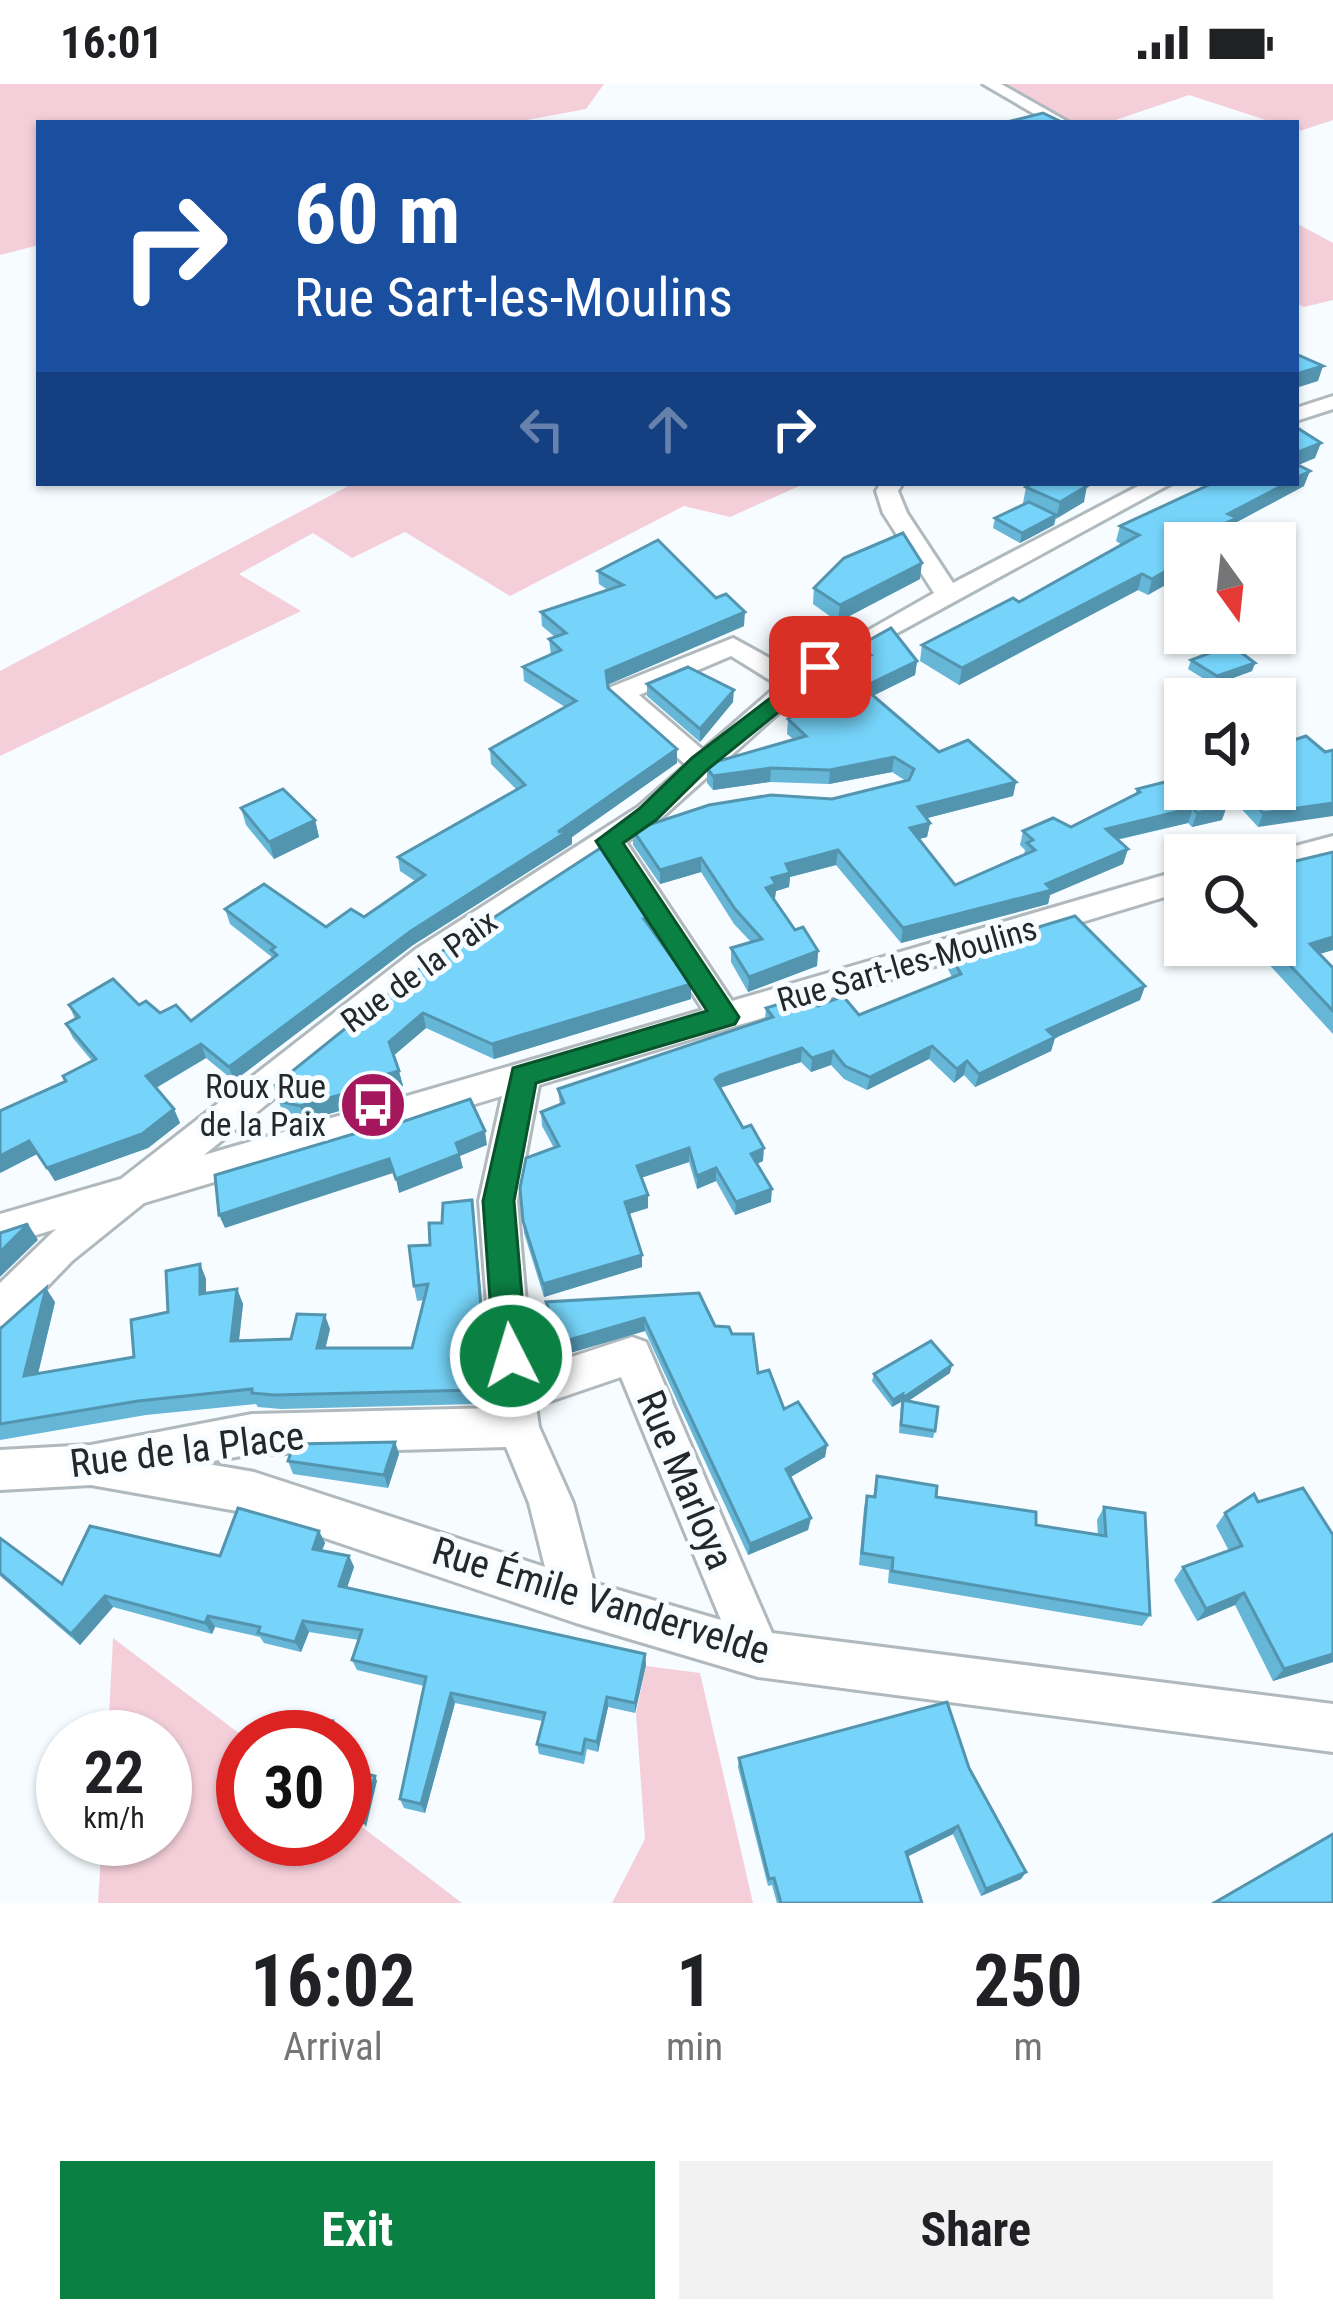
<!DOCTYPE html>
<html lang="en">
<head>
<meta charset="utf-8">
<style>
  :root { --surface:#fff; --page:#f2f2f2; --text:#202124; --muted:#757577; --accent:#0b8043 }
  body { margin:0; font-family:"Roboto Condensed",sans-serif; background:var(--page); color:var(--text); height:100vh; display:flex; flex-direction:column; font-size:45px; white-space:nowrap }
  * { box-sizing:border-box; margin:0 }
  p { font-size:39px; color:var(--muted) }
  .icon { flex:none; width:66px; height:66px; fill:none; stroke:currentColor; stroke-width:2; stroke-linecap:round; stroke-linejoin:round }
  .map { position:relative; height:1819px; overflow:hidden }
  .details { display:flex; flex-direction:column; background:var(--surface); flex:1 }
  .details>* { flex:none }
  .guide { position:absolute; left:36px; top:36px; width:1263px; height:366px; border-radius:0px; box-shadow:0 3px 9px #0004; background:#1a4fa0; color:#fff; overflow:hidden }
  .needle { width:78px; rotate:165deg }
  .fabs { position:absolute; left:1164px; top:438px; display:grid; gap:24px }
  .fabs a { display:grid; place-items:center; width:132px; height:132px; border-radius:0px; background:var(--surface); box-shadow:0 3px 9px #0004; font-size:60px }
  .speed { position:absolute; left:36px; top:1626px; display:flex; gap:24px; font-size:60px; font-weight:700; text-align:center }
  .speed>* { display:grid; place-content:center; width:156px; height:156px; border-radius:50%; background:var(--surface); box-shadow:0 3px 9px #0004; line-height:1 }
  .speed small { font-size:30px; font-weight:400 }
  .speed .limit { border:18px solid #d22; background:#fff; color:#111 }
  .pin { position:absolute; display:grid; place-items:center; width:102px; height:102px; color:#fff; margin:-51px; border-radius:24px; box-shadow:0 6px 18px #0006 }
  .me { position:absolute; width:132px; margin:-66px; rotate:355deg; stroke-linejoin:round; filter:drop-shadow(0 0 9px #0008) }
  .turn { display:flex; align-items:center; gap:42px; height:252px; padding:0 60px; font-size:54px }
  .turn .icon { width:156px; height:156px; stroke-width:2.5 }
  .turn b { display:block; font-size:84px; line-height:102px }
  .lanes { display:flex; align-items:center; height:114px; padding:0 60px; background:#0003; justify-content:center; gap:60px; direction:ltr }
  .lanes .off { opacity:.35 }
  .eta { display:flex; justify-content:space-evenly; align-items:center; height:204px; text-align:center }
  .eta b { font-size:72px; font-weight:700; line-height:84px }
  .cta { display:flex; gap:24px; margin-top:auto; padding:24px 60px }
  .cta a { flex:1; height:138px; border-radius:0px; background:var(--accent); color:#fff; font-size:48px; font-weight:700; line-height:138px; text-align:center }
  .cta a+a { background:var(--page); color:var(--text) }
  .status { display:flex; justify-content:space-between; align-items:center; height:84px; padding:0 60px; background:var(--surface); direction:ltr }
  .status svg { height:33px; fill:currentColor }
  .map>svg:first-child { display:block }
  .green { fill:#f4cfda }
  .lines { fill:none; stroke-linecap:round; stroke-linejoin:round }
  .street-casing { stroke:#b0b9bd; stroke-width:6 }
  .street { fill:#fff; fill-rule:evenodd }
  .wall { fill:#65b6d7 }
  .shaded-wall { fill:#5394af }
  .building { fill:#76d4fa; stroke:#5394af; stroke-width:3 }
  .route { fill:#0b8043; stroke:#07532c; stroke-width:3 }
  .labels { text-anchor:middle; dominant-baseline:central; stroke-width:10; stroke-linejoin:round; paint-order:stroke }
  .street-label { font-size:33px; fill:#242829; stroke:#f6fcff }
  .poi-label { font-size:33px; fill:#242829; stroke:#f6fcff; text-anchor:end }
  .near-street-label { font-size:39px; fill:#242829; stroke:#f6fcff }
</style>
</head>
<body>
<div class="status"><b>16:01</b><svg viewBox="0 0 49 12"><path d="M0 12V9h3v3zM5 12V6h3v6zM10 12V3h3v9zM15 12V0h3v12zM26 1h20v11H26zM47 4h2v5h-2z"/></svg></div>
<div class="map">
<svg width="1333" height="1819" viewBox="0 0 1333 1819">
  <rect width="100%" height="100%" fill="#f6fcff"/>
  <!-- green -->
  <g class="green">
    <path d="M0,0H604L586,25L511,39H39V161L0,171Z"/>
    <path d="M994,0H1333V36L1300,47L1296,39H1275L1189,11L1107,39H1067Z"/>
    <path d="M1296,139L1333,159V216L1304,223L1296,219Z"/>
    <path d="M354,399H806L730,433L684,422L510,512L405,448L352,474L313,449L239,490L301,527L0,672V587Z"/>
    <path d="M113,1554L244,1653L243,1755H345V1730L462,1819H98L102,1755H165V1653H108Z"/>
    <path d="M646,1582L700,1589L753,1819H612L645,1755L636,1629Z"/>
  </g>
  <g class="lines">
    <!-- street casing -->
    <g class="street-casing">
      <g id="street">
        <path d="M983,0H1001L1070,39H1050Z"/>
        <path d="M1333,312V325L1296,337V324Z"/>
        <path d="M881,399H903L898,407L907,429L953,499L1144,399H1172L855,572L804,606L658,737L626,758L732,917L1185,785V807L539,1001L517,1117L532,1286L632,1253L646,1258L772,1549L1333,1620V1668L758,1593L576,1539L254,1430L91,1401L0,1406V1366L91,1361L252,1330L495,1324L479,1117L502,1012L144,1119L72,1177L14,1237L0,1242V1199L56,1145L0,1162V1130L121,1095L416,865L638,723L686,681L611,615L608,609L611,603L733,554L795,588L934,509L883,429L876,407ZM731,572L778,601L703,666L639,611ZM604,772L703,926L204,1071L438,881ZM621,1293L721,1536L594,1499L573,1419L539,1343L536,1322ZM506,1363L529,1419L545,1483L254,1388L202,1379L252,1370Z"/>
        <path d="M1333,752V772L1275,785V771H1262Z"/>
      </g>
    </g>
    <!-- street -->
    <use href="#street" class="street"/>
  </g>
  <!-- wall -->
  <g class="wall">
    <path d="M1296,343L1315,374L1298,381L1304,402L1235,439L1232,450L1212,459H1185L1148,511L1138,506L959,601L920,577L922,561L1019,518L1122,461L1116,457L1120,442L1296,399Z"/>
    <path d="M1026,403L1084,418L1056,434L1054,441L1020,459L993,444L995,434L1025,420L1023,419Z"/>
    <path d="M598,487L744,542L607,601L608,604L677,679L572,753V760L413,861L234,997L206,974L156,1004L174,1025L180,1039L148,1064L55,1097L37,1070L0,1089L65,997L63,992L92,977L73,954L66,940L75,935L69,921H139L160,929L191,937L273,874L230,840L225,825L326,843L364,833L415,797L400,787L398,773L517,706L491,680L490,665L565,623L524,597L523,583L551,571L549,555L555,553L542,542L541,528L608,506L599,500Z"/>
    <path d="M920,495L838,538L813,520L814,504Z"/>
    <path d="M857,563L917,577L915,591L873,612L939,668L1016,698L1013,712L927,734L930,739L927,753L919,755L955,801L1024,771L1025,766L1020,761L1023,747L1071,743L1135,711L1137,705L1185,693L1222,736L1192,743L1188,739L1117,756L1128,765L1123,780L1050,811L1048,820L901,859L836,781L790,793L789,803L776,807L774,815L795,846L818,867L817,882L748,908L731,878V864L751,858L734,840L701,788L660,800L633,761V746L832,715L906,697L892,688L829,700L770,698L713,706L707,699V684L793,655L787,650L788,635L815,616L811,613L812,598L856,578Z"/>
    <path d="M1191,576L1255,579L1252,587L1214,601L1188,585Z"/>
    <path d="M647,600L733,618L700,658L647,612Z"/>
    <path d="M1275,662L1325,668L1258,743L1237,720L1242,706L1275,705Z"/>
    <path d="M241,724L315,736L319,753L274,775L246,741Z"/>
    <path d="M648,834V841L691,915L494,975L426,944L394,971L403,1002L378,1009L380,1015L305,1037L283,1031L279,1017L438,870Z"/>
    <path d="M1251,861L1333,866L1319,870L1333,884V950Z"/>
    <path d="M950,870L1145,902L1140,916L1055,954L1051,967L975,1003L964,991L954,999L929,975L867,1006L844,995L831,981L811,988L801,978L720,1004L763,1077L757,1080L771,1118L735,1131L716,1097L697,1105L689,1078L641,1094L648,1124L629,1130L642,1171V1183L544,1213L524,1149L523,1137L554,1064L542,1042L541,1028L560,1021L558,1005L765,936L766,924L818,922L859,931L952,893L947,883Z"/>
    <path d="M474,1132L487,1273L477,1320L281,1325L258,1323L256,1320L146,1331L0,1356V1245L55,1218L38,1290L134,1273L168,1228L200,1180L206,1195V1209L237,1205L243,1220L239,1257L291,1255L330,1245L325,1264H412L424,1216L417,1217L414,1202L430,1161L442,1139Z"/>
    <path d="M546,1218L715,1242L732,1250L784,1325L827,1361L825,1373L790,1393L811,1434L808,1446L748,1471L645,1247L563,1271L547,1231Z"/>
    <path d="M950,1289L908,1317L935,1347L933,1354L899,1349L901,1318L892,1323L872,1297L874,1290Z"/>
    <path d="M395,1358L399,1370L388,1404L293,1390L288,1377Z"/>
    <path d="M877,1392L936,1413L1036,1441L1098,1451L1097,1436L1104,1423L1150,1531L1142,1542L888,1499L889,1486L859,1481L864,1424L867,1412L873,1413Z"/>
    <path d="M1225,1429L1333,1578L1273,1597L1235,1521L1197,1537L1174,1496L1183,1483L1229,1467L1216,1442Z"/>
    <path d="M319,1447L325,1459L322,1466L349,1472L354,1483L347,1503L645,1570L646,1581L635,1629L608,1623L598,1668L587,1665L584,1680L539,1670L537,1660L542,1637L455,1619L425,1729L404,1724L400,1715L424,1602L357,1586L352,1576L359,1556L309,1548L301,1568L264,1559L260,1553L215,1543L212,1550L113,1523L80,1561L0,1492V1454L62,1500L220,1472Z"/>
    <path d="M739,1674L969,1684L1026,1788L1021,1795L981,1812L953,1750L907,1773L922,1819H777L772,1801L768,1802L738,1683Z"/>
  </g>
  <!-- shaded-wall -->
  <g class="shaded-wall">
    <path d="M1323,282L1318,297L1296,304V290Z"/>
    <path d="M1321,359L1315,374L1296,382V369Z"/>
    <path d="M1310,387L1304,402L1235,439L1232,450L1212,459H1185L1228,430L1287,399H1296V394Z"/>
    <path d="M1087,402L1084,418L1056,435L1060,418Z"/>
    <path d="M1056,431L1054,441L1020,459L1022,449Z"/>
    <path d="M1185,476V490L1148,511L1152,495Z"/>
    <path d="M922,479L920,495L838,538L840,521Z"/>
    <path d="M1142,490L1138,506L959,601L962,584Z"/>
    <path d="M745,528L744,542L607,601L606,587Z"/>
    <path d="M917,577L915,591L862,617L863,603Z"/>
    <path d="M1255,579L1252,587L1214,601L1217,592Z"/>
    <path d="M734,606L733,618L700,658V645Z"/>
    <path d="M677,665V679L572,753V760L413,861L234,997L229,983L411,847Z"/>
    <path d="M894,673L892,688L829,700L830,686Z"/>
    <path d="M771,684L770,698L713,706V692Z"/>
    <path d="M1016,698L1013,712L916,737L918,723Z"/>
    <path d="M1333,719V732L1258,743L1263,729Z"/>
    <path d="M1227,722L1222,736L1192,743L1197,729Z"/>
    <path d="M1193,724L1188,739L1101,759L1106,745Z"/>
    <path d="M315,736L319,753L274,775L269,758Z"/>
    <path d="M930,739L927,753L908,758L910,744Z"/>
    <path d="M1128,765L1123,780L1050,811L1048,820L901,859L903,844L1046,800Z"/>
    <path d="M838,766L836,781L790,793L789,803L776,807L775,815L765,818L766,804L772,794L786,780Z"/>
    <path d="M701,774V788L660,800V786Z"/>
    <path d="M1333,853V866L1303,875L1310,860Z"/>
    <path d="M818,867L817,882L748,908L749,893Z"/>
    <path d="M691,900V915L494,975L492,960Z"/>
    <path d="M1145,902L1140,916L1055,954L1051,967L975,1003L979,990L1047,946Z"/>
    <path d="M423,929L426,944L392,973L389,958Z"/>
    <path d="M201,960L206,974L152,1006L146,992Z"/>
    <path d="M932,962L929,975L867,1006L870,993Z"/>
    <path d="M802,964L801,978L719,1004L715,995L720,991Z"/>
    <path d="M833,967L831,981L811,988L812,974Z"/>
    <path d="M967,977L964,991L954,999L957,985Z"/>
    <path d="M399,987L403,1002L378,1009L380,1015L305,1037L300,1022L373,994Z"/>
    <path d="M174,1025L180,1039L148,1064L55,1097L47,1084Z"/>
    <path d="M485,1047L487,1061L460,1072L463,1084L399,1109L396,1095L456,1059Z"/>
    <path d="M29,1057L37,1070L0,1089V1072Z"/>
    <path d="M689,1064V1078L637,1095V1082Z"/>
    <path d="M764,1064L763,1077L750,1083L751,1070Z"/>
    <path d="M389,1075L393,1089L225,1144L219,1131Z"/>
    <path d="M716,1084V1097L697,1105V1092Z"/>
    <path d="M772,1105L771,1118L735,1131L736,1118Z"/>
    <path d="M648,1111V1124L625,1131V1118Z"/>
    <path d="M472,1116L487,1273L477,1320L474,1306Z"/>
    <path d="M28,1140L38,1156L0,1193V1168Z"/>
    <path d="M642,1171V1183L544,1213L543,1200Z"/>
    <path d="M200,1180L206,1195V1225L200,1210Z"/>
    <path d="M46,1204L55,1218L34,1306L24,1292Z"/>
    <path d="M237,1205L243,1220L237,1272L231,1257Z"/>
    <path d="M325,1231L330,1245L322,1279L317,1264Z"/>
    <path d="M644,1234L645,1247L563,1271L562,1258Z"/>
    <path d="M952,1281L950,1289L901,1322L903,1314Z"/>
    <path d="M903,1310L901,1318L892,1323L893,1316Z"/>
    <path d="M395,1358L399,1370L388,1404L384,1391Z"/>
    <path d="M827,1361L825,1373L784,1397L786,1385Z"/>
    <path d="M811,1434L808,1446L748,1471L750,1460Z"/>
    <path d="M319,1447L325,1459L318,1476L313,1465Z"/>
    <path d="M349,1472L354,1483L344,1513L339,1502Z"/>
    <path d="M1244,1509L1235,1521L1197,1537L1206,1525Z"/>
    <path d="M105,1512L113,1523L80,1561L71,1550Z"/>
    <path d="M208,1532L215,1543L212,1550L205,1539Z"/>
    <path d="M303,1537L309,1548L301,1568L295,1558Z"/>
    <path d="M645,1570L646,1581L635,1629V1619Z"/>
    <path d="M1333,1570V1578L1273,1597L1284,1585Z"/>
    <path d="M451,1609L455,1619L425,1729L421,1720Z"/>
    <path d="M607,1613L608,1623L598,1668L597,1658Z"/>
    <path d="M375,1692L377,1697L366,1743L363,1738Z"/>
    <path d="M958,1742L953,1750L902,1775L906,1768Z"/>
    <path d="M1026,1788L1021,1795L981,1812L986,1805Z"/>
  </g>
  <!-- building -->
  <g class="building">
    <path d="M1043,29L1064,39H1003Z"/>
    <path d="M1296,270L1323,282L1296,290Z"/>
    <path d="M1296,343L1321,359L1296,369Z"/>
    <path d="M1296,380L1310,387L1296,394Z"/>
    <path d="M1033,399H1080L1087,402L1060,418L1026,403Z"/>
    <path d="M1213,399H1287L1228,430L1237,434L1185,457L1188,459H1185V476L1152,495L1142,490L962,584L922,561L1013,514L1019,518L1139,451L1120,442Z"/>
    <path d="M1029,418L1056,431L1022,449L995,434Z"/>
    <path d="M903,449L922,479L840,521L814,504L844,474Z"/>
    <path d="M658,456L716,514L726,510L745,528L606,587L608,604L677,665L558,748L571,745L411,847L229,983L201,960L146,992L174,1025L142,1050L47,1084L29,1057L0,1072V1027L66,997L63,992L96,975L66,940L79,933L69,921L113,895L139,921L146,917L160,929L176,921L191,937L277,871L271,866L275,863L225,825L264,800L326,843L351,825L364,833L425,791L398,773L525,701L490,665L576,617L523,583L561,566L549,555L566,549L541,528L623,501L598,487Z"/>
    <path d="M891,544L917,577L863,603L939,668L968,656L1016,698L918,723L930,739L910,744L955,801L1035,766L1027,759L1033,756L1023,747L1053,734L1071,743L1140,708L1137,705L1185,693V705H1212L1227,722L1197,729L1193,724L1106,745L1128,765L1046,800L1052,806L903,844L838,766L786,780L790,789L772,794L776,800L766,804L795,846L803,843L818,867L749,893L731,864L762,855L735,825L701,774L660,786L633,746L709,721L771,711L832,715L909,696L914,685L894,673L830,686L771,684L713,692L707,684L715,678L806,652L788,635L826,608L812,598L871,571L857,563Z"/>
    <path d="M1231,561L1255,579L1217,592L1191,576Z"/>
    <path d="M688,583L734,606L700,645L647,600Z"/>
    <path d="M1306,652L1325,668L1333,666V719L1263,729L1242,706L1275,705V698L1285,696L1275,686L1283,683L1275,677V662Z"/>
    <path d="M283,705L315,736L269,758L241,724Z"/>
    <path d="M602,763L648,834L644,835L691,900L492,960L423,929L389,958L399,987L373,994L376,1001L300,1022L279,1017L275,1001L438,870Z"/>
    <path d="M1333,768V853L1310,860L1333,884V927L1271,861H1275V782Z"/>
    <path d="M1075,832L1145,902L1047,946L1055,953L979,990L967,977L957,985L932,962L870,993L845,982L833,967L812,974L802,964L720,991L715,995L743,1044L751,1041L764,1064L751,1070L772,1105L736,1118L716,1084L697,1092L689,1064L637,1082L648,1111L625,1118L642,1171L543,1200L523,1137L520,1104L526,1074L559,1062L541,1028L564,1019L558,1005L773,933L766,924L809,911L818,922L843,912L859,931L961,890L950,870Z"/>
    <path d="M470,1015L485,1047L456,1059L460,1070L396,1095L389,1075L219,1131L215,1091L377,1043L370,1041L393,1034L396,1040Z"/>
    <path d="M472,1116L484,1259L474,1306L275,1311L252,1309V1305L138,1317L0,1340V1245L46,1204L24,1292L134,1273L131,1236L168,1228L166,1187L200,1180V1210L237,1205L231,1257L291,1255L297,1230L325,1231L317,1264H412L428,1200L414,1202L409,1162L430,1161L429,1139H442L443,1119Z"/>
    <path d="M28,1140L0,1168V1149Z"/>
    <path d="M699,1209L715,1242L729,1243L732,1250H753L758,1289L769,1286L784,1325L798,1318L827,1361L786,1385L811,1434L750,1460L644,1234L562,1258L546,1218Z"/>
    <path d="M931,1257L952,1281L903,1314V1310L893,1316L874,1290Z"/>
    <path d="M903,1316L938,1323L935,1347L901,1341Z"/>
    <path d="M395,1358L384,1391L288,1377L294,1360Z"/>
    <path d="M877,1392L937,1402L936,1413L1036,1428V1441L1106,1452L1104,1423L1145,1429L1150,1531L892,1487L893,1474L862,1469L867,1412L875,1413Z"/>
    <path d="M1303,1404L1333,1451V1570L1284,1585L1244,1509L1206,1525L1183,1483L1242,1462L1225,1429L1254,1410L1258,1418Z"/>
    <path d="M238,1424L319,1447L313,1465L349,1472L339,1502L645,1570L635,1619L607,1613L597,1658L585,1655L582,1670L537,1660L545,1629L451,1609L421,1720L400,1715L426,1593L352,1576L362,1546L303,1537L295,1558L258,1549L260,1543L208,1532L205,1539L105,1512L71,1550L0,1489V1454L62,1500L90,1442L220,1472Z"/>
    <path d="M947,1618L969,1684L1026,1788L986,1805L958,1742L906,1768L922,1819H781L774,1794L769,1795L739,1674Z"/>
    <path d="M300,1635L333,1637L330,1653H297Z"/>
    <path d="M345,1685L375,1692L363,1738L345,1722Z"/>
    <path d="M1333,1750V1819H1214Z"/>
  </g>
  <!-- route -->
  <path class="route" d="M820,576L831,583L828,588L708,685L656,736L623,759L739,933L735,940L536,999L514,1117L527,1272L522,1283L511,1287L499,1283L494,1272L483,1117L513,984L707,927L596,757L639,725L692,674Z"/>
  <!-- icons -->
  <defs>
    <g id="bus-disc" transform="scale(3.45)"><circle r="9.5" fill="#a4175d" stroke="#f6fcff"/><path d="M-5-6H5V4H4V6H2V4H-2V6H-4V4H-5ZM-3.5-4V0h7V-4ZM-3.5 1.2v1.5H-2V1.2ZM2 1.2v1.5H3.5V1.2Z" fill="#fff"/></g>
  </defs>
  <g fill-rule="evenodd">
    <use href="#bus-disc" x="373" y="1021"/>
  </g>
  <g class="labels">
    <!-- street labels -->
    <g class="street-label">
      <text transform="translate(907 880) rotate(-16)">Rue Sart-les-Moulins</text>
      <text transform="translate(419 887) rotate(-36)">Rue de la Paix</text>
    </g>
    <!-- poi labels -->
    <g class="poi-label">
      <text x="326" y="1002">Roux Rue<tspan x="326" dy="38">de la Paix</tspan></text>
    </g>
    <!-- near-street labels -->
    <g class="near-street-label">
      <text transform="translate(187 1366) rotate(-7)">Rue de la Place</text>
      <text transform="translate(685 1396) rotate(67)">Rue Marloya</text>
      <text transform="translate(601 1517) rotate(17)">Rue Émile Vandervelde</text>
    </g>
  </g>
</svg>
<div class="fabs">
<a><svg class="needle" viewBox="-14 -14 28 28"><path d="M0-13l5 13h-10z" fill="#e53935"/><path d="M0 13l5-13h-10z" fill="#757577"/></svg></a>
<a><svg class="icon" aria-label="sound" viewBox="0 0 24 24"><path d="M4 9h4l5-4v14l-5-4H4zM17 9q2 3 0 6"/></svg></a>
<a><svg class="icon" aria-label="search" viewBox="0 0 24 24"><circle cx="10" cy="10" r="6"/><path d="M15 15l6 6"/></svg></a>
</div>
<div class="speed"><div>22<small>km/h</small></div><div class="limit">30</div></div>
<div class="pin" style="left:820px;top:583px;background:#d93025"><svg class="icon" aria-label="arrive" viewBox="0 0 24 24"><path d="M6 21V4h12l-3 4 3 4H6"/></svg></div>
<svg class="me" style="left:511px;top:1272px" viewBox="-20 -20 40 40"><circle r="17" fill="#0b8043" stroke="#fff" stroke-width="3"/><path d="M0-11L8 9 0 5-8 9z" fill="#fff"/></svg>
<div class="guide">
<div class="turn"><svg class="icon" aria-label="right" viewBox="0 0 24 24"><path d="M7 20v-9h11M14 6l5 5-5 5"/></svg><div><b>60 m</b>Rue Sart-les-Moulins</div></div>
<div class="lanes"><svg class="icon off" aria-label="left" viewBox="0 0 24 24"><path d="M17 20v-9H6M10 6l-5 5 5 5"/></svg><svg class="icon off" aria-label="ahead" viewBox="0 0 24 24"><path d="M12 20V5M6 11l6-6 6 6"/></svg><svg class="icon" aria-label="right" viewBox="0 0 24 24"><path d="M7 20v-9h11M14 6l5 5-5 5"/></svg></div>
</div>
</div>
<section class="details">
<div class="eta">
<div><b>16:02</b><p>Arrival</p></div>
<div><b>1</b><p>min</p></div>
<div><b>250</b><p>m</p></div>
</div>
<div class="cta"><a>Exit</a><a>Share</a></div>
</section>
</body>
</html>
